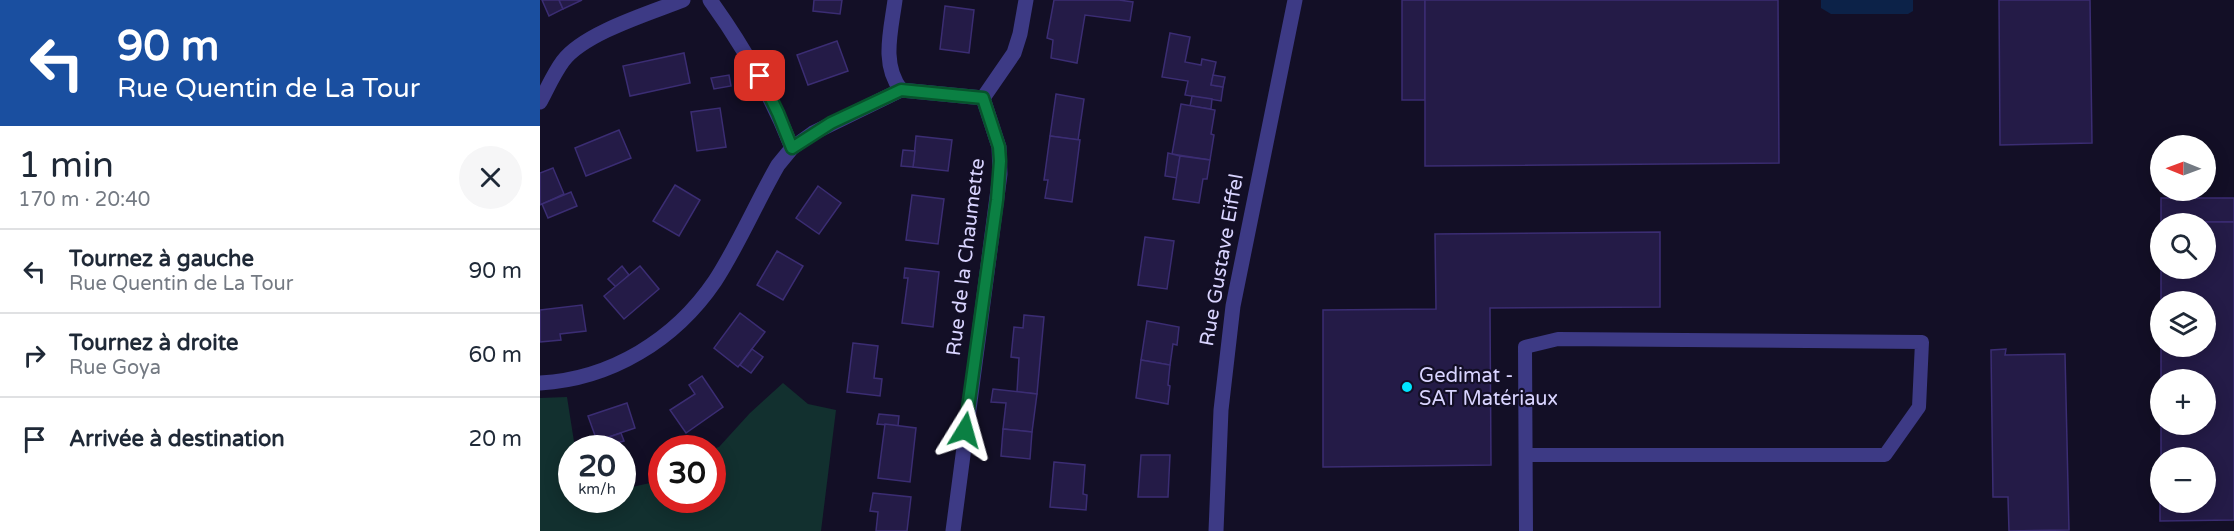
<!DOCTYPE html>
<html lang="fr">
<head>
<meta charset="utf-8">
<style>
  :root { --surface:#fff; --page:#f6f6f7; --text:#1f2937; --muted:#747a83; --line:#e0e1e3 }
  body { margin:0; font-family:"Varela Round",sans-serif; background:var(--page); color:var(--text); height:100vh; display:flex; flex-direction:column; font-size:22px; white-space:nowrap }
  * { box-sizing:border-box; margin:0 }
  p { font-size:20px; color:var(--muted) }
  .icon { flex:none; width:33px; height:33px; fill:none; stroke:currentColor; stroke-width:2; stroke-linecap:round; stroke-linejoin:round }
  .map { position:relative; flex:1; overflow:hidden }
  .side { display:flex; flex-direction:column; background:var(--surface); width:540px }
  .side>* { flex:none }
  .banner { background:#1a4fa0; color:#fff; overflow:hidden }
  .needle { width:39px; rotate:271deg }
  .buttons { position:absolute; left:1610px; top:135px; display:grid; gap:12px }
  .buttons a { display:grid; place-items:center; width:66px; height:66px; border-radius:50%; background:var(--surface); box-shadow:0 3px 15px #0003; font-size:30px }
  .speed { position:absolute; left:18px; top:435px; display:flex; gap:12px; font-size:30px; font-weight:700; text-align:center }
  .speed>* { display:grid; place-content:center; width:78px; height:78px; border-radius:50%; background:var(--surface); box-shadow:0 3px 15px #0003; line-height:1 }
  .speed small { font-size:15px; font-weight:400 }
  .speed .limit { border:9px solid #d22; background:#fff; color:#111 }
  .pin { position:absolute; display:grid; place-items:center; width:51px; height:51px; color:#fff; margin:-26px; border-radius:12px; box-shadow:0 3px 9px #0006 }
  .me { position:absolute; width:66px; margin:-33px; rotate:8deg; stroke-linejoin:round; filter:drop-shadow(0 0 4px #0008) }
  .turn { display:flex; align-items:center; gap:21px; height:126px; padding:0 18px; font-size:27px }
  .turn .icon { width:78px; height:78px; stroke-width:2.5 }
  .turn b { display:block; font-size:42px; line-height:51px }
  .round { display:grid; place-items:center; flex:none; width:63px; height:63px; border-radius:32px; background:var(--page) }
  .summary { display:flex; align-items:center; justify-content:space-between; height:102px; padding:0 18px }
  h1 { font-size:36px; font-weight:600; line-height:45px }
  ul { padding:0; list-style:none }
  li { display:flex; align-items:center; gap:18px; height:84px; padding:0 18px; border-top:2px solid var(--line) }
  li div { flex:1 }
  li b { display:block; font-size:22px }
  li em { font-style:normal }
  main { display:flex; flex:1; min-height:0 }
  .map>svg:first-child { display:block }
  .green { fill:#12302f }
  .water { fill:#0c2248 }
  .building { fill:#241b47; stroke:#3b2d73; stroke-width:1.5 }
  .lines { fill:none; stroke-linecap:round; stroke-linejoin:round }
  .service { stroke:#3d3a85; stroke-width:14 }
  .minor { stroke:#3d3a85; stroke-width:15 }
  .tertiary { stroke:#3d3a85; stroke-width:15 }
  .route-casing { stroke:#07532c; stroke-width:15 }
  .route { stroke:#0b8043; stroke-width:10 }
  .poi-dot { fill:#00e5ff; stroke:#130f26; stroke-width:2 }
  .labels { text-anchor:middle; dominant-baseline:central; stroke-width:4.5; stroke-linejoin:round; paint-order:stroke }
  .street-label { font-size:20px; fill:#d9d4ff; stroke:#130f26 }
  .poi-label { font-size:20px; fill:#d9d4ff; stroke:#130f26; text-anchor:start }
</style>
</head>
<body>
<main>
<section class="side">
<div class="banner">
<div class="turn"><svg class="icon" aria-label="left" viewBox="0 0 24 24"><path d="M17 20v-9H6M10 6l-5 5 5 5"/></svg><div><b>90 m</b>Rue Quentin de La Tour</div></div>
</div>
<div class="summary"><div><h1>1 min</h1><p>170 m · 20:40</p></div><a class="round"><svg class="icon" aria-label="close" viewBox="0 0 24 24"><path d="M6 6l12 12M18 6L6 18"/></svg></a></div>
<ul>
<li><svg class="icon" aria-label="left" viewBox="0 0 24 24"><path d="M17 20v-9H6M10 6l-5 5 5 5"/></svg><div><b>Tournez à gauche</b><p>Rue Quentin de La Tour</p></div><em>90 m</em></li>
<li><svg class="icon" aria-label="right" viewBox="0 0 24 24"><path d="M7 20v-9h11M14 6l5 5-5 5"/></svg><div><b>Tournez à droite</b><p>Rue Goya</p></div><em>60 m</em></li>
<li><svg class="icon" aria-label="arrive" viewBox="0 0 24 24"><path d="M6 21V4h12l-3 4 3 4H6"/></svg><div><b>Arrivée à destination</b></div><em>20 m</em></li>
</ul>
</section>
<div class="map">
<svg width="1694" height="531" viewBox="0 0 1694 531">
  <rect width="100%" height="100%" fill="#130f26"/>
  <!-- green -->
  <path class="green" d="M243,383L268,404L296,410L281,531H0V398L27,397L35,448H32V500H82L83,489L110,483L121,475L122,500H172L173,449L179,447L210,413Z"/>
  <!-- water -->
  <path class="water" d="M1281,0H1373V11L1368,14H1291L1281,8Z"/>
  <!-- building -->
  <g class="building">
    <path d="M2,0H19L23,9L9,16Z"/>
    <path d="M19,0H42L23,9Z"/>
    <path d="M274,0H302L300,14L273,11Z"/>
    <path d="M514,0H579L593,2L590,21L545,15L537,63L511,58L513,40L507,38Z"/>
    <rect x="862" y="0" width="23" height="100"/>
    <path d="M885,0H1238L1239,163L885,166Z"/>
    <path d="M1459,0H1550L1552,143L1460,145Z"/>
    <path d="M405,6L434,10L429,53L400,49Z"/>
    <path d="M630,33L650,37L645,62L661,65L662,59L676,62L671,85L683,87L681,101L645,95L648,81L622,77Z"/>
    <path d="M297,41L308,71L268,85L257,55Z"/>
    <path d="M144,53L150,83L90,96L83,66Z"/>
    <path d="M189,75L191,86L174,89L171,78Z"/>
    <path d="M673,75L685,77L683,87L671,85Z"/>
    <path d="M516,94L544,99L538,140L510,136Z"/>
    <path d="M652,96L672,99L671,109L650,106Z"/>
    <path d="M641,104L675,110L671,134L674,135L670,160L632,154Z"/>
    <path d="M180,108L186,147L157,151L151,112Z"/>
    <path d="M79,130L91,158L46,176L35,148Z"/>
    <path d="M376,136L412,140L408,171L373,167Z"/>
    <path d="M510,136L540,140L532,202L505,198L508,180H504Z"/>
    <path d="M363,150L375,151L373,167L361,166Z"/>
    <path d="M628,153L640,156L637,178L625,176Z"/>
    <path d="M640,156L670,160L667,179H663L659,203L633,199Z"/>
    <path d="M13,168L24,194L0,205V173Z"/>
    <path d="M135,185L160,200L139,236L113,221Z"/>
    <path d="M278,186L301,203L279,234L256,218Z"/>
    <path d="M31,192L37,206L8,218L2,204Z"/>
    <path d="M372,195L404,199L398,244L366,240Z"/>
    <rect x="1621" y="198" width="73" height="24"/>
    <path d="M1621,222H1694V520L1620,521V502H1665V458H1621V424H1665V380H1621V346H1665V302H1621V268H1665V224Z"/>
    <path d="M1120,232V307L950,308L951,465L783,467V310L896,309L895,234Z"/>
    <path d="M605,237L634,241L627,289L598,285Z"/>
    <path d="M237,251L263,266L243,300L217,285Z"/>
    <path d="M82,266L89,275L76,287L68,279Z"/>
    <path d="M100,266L119,289L84,319L64,296Z"/>
    <path d="M365,268L399,272L393,327L362,323L368,278H364Z"/>
    <path d="M42,305L46,331L20,334L21,340L0,342V310Z"/>
    <path d="M200,313L225,332L198,367L174,348Z"/>
    <path d="M484,315L504,317L497,394L477,392L479,358L471,357L474,327L483,328Z"/>
    <path d="M607,321L639,327L637,345L633,344L630,365L601,360Z"/>
    <path d="M313,343L338,346L334,378L342,379L340,396L307,392Z"/>
    <path d="M212,349L223,357L211,373L200,365Z"/>
    <path d="M1466,349L1465,355L1525,354L1529,530L1469,531L1468,497H1453L1451,350Z"/>
    <path d="M601,360L630,365L628,385L630,386L628,404L596,398Z"/>
    <path d="M162,376L183,407L146,433L130,410L155,394L149,385Z"/>
    <path d="M453,389L497,394L492,432L463,429L466,403L451,402Z"/>
    <path d="M87,403L95,428L57,441L48,416Z"/>
    <path d="M339,414L359,416L358,426L337,424Z"/>
    <path d="M345,424L376,428L370,482L338,478Z"/>
    <path d="M463,429L492,432L490,459L461,456Z"/>
    <path d="M81,433L84,441L59,448L57,441Z"/>
    <path d="M601,455H630L628,497H598Z"/>
    <path d="M514,462L545,465L543,494L547,495L546,510L510,507Z"/>
    <path d="M333,493L371,497L367,531H336L338,512L330,511Z"/>
  </g>
  <g class="lines">
    <!-- service -->
    <path class="service" d="M986,455H1345L1379,407L1382,342L1018,339L985,347L986,531"/>
    <!-- minor -->
    <g class="minor">
      <path d="M170,0C204,47 231,95 252,148"/>
      <path d="M355,0C351,31 341,64 361,90"/>
      <path d="M0,102C7,89 14,73 23,61C44,33 110,13 143,0"/>
      <path d="M0,383C71,379 135,340 175,281C199,244 216,203 238,165L252,148L273,133L361,90L443,98"/>
      <path d="M413,531L460,174L459,147L443,98L474,53L480,34L486,0"/>
    </g>
    <!-- tertiary -->
    <path class="tertiary" d="M676,531L681,410L693,306L755,0"/>
  </g>
  <g class="lines">
    <!-- route casing -->
    <g class="route-casing">
      <path id="route" d="M220,76L238,113L252,148L291,123L361,90L443,98L459,147L460,161L457,200L425,430"/>
    </g>
    <!-- route -->
    <use href="#route" class="route"/>
  </g>
  <!-- markers -->
  <circle class="poi-dot" cx="867" cy="387" r="6"/>
  <g class="labels">
    <!-- street labels -->
    <g class="street-label">
      <text transform="translate(426 257) rotate(-83)">Rue de la Chaumette</text>
      <text transform="translate(682 260) rotate(-80)">Rue Gustave Eiffel</text>
    </g>
    <!-- poi labels -->
    <g class="poi-label">
      <text x="879" y="376">Gedimat -<tspan x="879" dy="23">SAT Matériaux</tspan></text>
    </g>
  </g>
</svg>
<div class="buttons">
<a><svg class="needle" viewBox="-14 -14 28 28"><path d="M0-13l5 13h-10z" fill="#e53935"/><path d="M0 13l5-13h-10z" fill="#747a83"/></svg></a>
<a><svg class="icon" aria-label="search" viewBox="0 0 24 24"><circle cx="10" cy="10" r="6"/><path d="M15 15l6 6"/></svg></a>
<a><svg class="icon" aria-label="layers" viewBox="0 0 24 24"><path d="M12 4l9 5-9 5-9-5zM3 14l9 5 9-5"/></svg></a>
<a>+</a>
<a>−</a>
</div>
<div class="speed"><div>20<small>km/h</small></div><div class="limit">30</div></div>
<div class="pin" style="left:220px;top:76px;background:#d93025"><svg class="icon" aria-label="arrive" viewBox="0 0 24 24"><path d="M6 21V4h12l-3 4 3 4H6"/></svg></div>
<svg class="me" style="left:425px;top:430px" viewBox="-20 -20 40 40"><path d="M0-17L14 15 0 8-14 15z" fill="#0b8043" stroke="#fff" stroke-width="4"/></svg>
</div>
</main>
</body>
</html>
